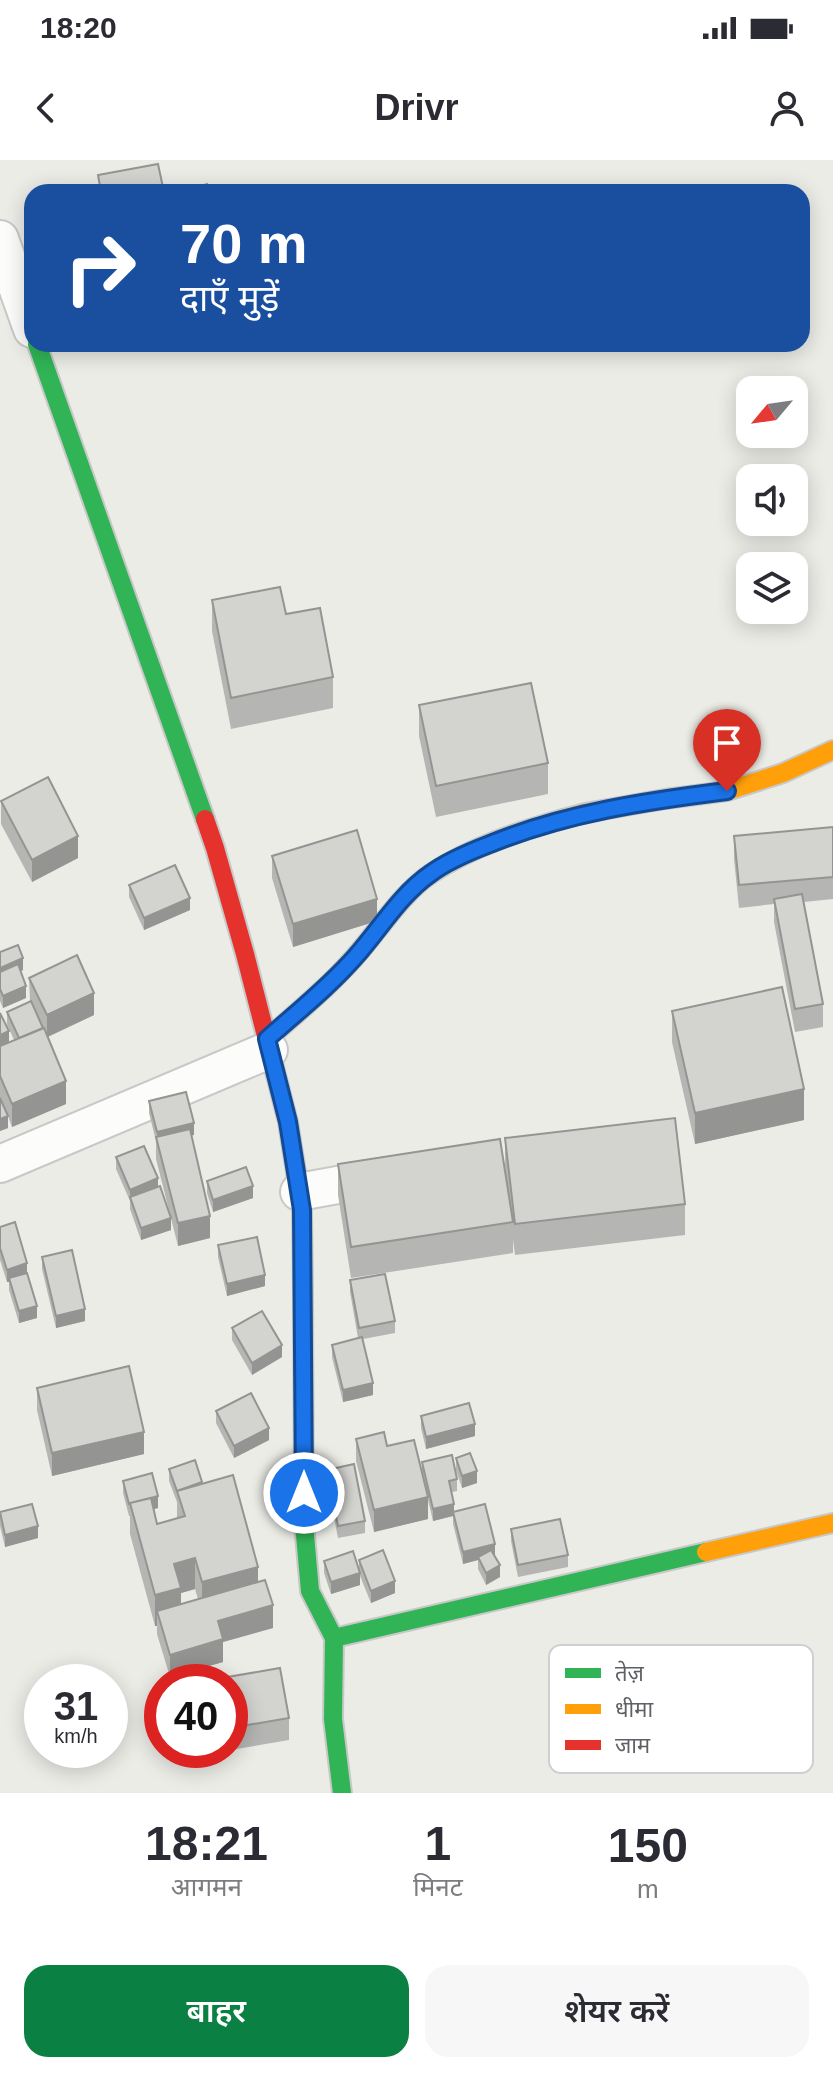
<!DOCTYPE html>
<html lang="hi">
<head>
<meta charset="utf-8">
<style>
  :root { --surface:#fff; --page:#f7f7f7; --text:#2b2b33; --muted:#7c7c81; --accent:#0b8043 }
  body { margin:0; font-family:Helvetica,"Noto Sans Devanagari",sans-serif; background:var(--page); color:var(--text); height:100vh; display:flex; flex-direction:column; font-size:30px; white-space:nowrap }
  * { box-sizing:border-box; margin:0 }
  p { font-size:26px; color:var(--muted) }
  .icon { flex:none; width:44px; height:44px; fill:none; stroke:currentColor; stroke-width:2; stroke-linecap:round; stroke-linejoin:round }
  .map { position:relative; height:1633px; overflow:hidden }
  .panel { display:flex; flex-direction:column; background:var(--surface); flex:1 }
  .panel>* { flex:none }
  .guide { position:absolute; left:24px; top:24px; width:786px; height:168px; border-radius:24px; box-shadow:0 4px 20px #0003; background:#1a4fa0; color:#fff; overflow:hidden }
  .needle { width:52px; rotate:241deg }
  .controls { position:absolute; left:736px; top:216px; display:grid; gap:16px }
  .controls a { display:grid; place-items:center; width:72px; height:72px; border-radius:16px; background:var(--surface); box-shadow:0 4px 20px #0003; font-size:40px }
  .speed { position:absolute; left:24px; top:1504px; display:flex; gap:16px; font-size:40px; font-weight:700; text-align:center }
  .speed>* { display:grid; place-content:center; width:104px; height:104px; border-radius:50%; background:var(--surface); box-shadow:0 4px 20px #0003; line-height:1 }
  .speed small { font-size:20px; font-weight:400 }
  .speed .limit { border:12px solid #d22; background:#fff; color:#111 }
  .pin { position:absolute; display:grid; place-items:center; width:68px; height:68px; color:#fff; margin:-82px -34px; border-radius:50% 50% 50% 0; rotate:-45deg; box-shadow:0 0 8px #0007 }
  .pin .icon { rotate:45deg }
  .me { position:absolute; width:88px; margin:-44px; rotate:0deg; stroke-linejoin:round; filter:drop-shadow(0 0 6px #0008) }
  .turn { display:flex; align-items:center; gap:28px; height:168px; padding:0 24px; font-size:36px }
  .turn .icon { width:104px; height:104px; stroke-width:2.5 }
  .turn b { display:block; font-size:56px; line-height:68px }
  .eta { display:flex; justify-content:space-evenly; align-items:center; height:136px; text-align:center }
  .eta b { font-size:48px; font-weight:600; line-height:56px }
  .button { display:flex; gap:16px; margin-top:auto; padding:16px 24px }
  .button a { flex:1; height:92px; border-radius:24px; background:var(--accent); color:#fff; font-size:32px; font-weight:600; line-height:92px; text-align:center }
  .button a+a { background:var(--page); color:var(--text) }
  .status { display:flex; justify-content:space-between; align-items:center; height:56px; padding:0 40px; background:var(--surface); direction:ltr }
  .status svg { height:22px; fill:currentColor }
  header { display:flex; justify-content:space-between; align-items:center; height:104px; padding:0 24px; background:var(--surface); font-size:36px; font-weight:600 }
  .map>svg:first-child { display:block }
  .lines { fill:none; stroke-linecap:round; stroke-linejoin:round }
  .street-casing { stroke:#c8c8c8; stroke-width:40 }
  .fast-casing { stroke:#c8c8c8; stroke-width:22 }
  .slow-casing { stroke:#c8c8c8; stroke-width:22 }
  .jam-casing { stroke:#c8c8c8; stroke-width:22 }
  .street { stroke:#fcfcfb; stroke-width:36 }
  .fast { stroke:#30b455; stroke-width:18 }
  .slow { stroke:#ff9f0a; stroke-width:18 }
  .jam { stroke:#e5322d; stroke-width:18 }
  .wall { fill:#b5b5b3; fill-rule:evenodd }
  .shaded-wall { fill:#949492 }
  .building { fill:#d3d3d0; stroke:#949492; stroke-width:2 }
  .route-casing { stroke:#114b97; stroke-width:20 }
  .route { stroke:#1a73e8; stroke-width:14 }
  .key { fill:#fff; stroke:#cecfd1; stroke-width:2 }
  .key-label { font-size:22px; fill:#5d6065 }
</style>
</head>
<body>
<div class="status"><b>18:20</b><svg viewBox="0 0 49 12"><path d="M0 12V9h3v3zM5 12V6h3v6zM10 12V3h3v9zM15 12V0h3v12zM26 1h20v11H26zM47 4h2v5h-2z"/></svg></div>
<header><svg class="icon" aria-label="back" viewBox="0 0 24 24"><path d="M15 5l-7 7 7 7"/></svg>Drivr<svg class="icon" aria-label="person" viewBox="0 0 24 24"><circle cx="12" cy="8" r="4"/><path d="M4 21q1-7 8-7t8 7"/></svg></header>
<div class="map">
<svg width="833" height="1633" viewBox="0 0 833 1633">
  <rect width="100%" height="100%" fill="#ecece7"/>
  <g class="lines">
    <!-- street casing -->
    <g class="street-casing">
      <g id="street">
        <path d="M0,79L32,169"/>
        <path d="M0,1004L269,890"/>
        <path d="M299,1032L387,1016"/>
      </g>
    </g>
    <!-- fast casing -->
    <g class="fast-casing">
      <g id="fast">
        <path d="M37,184L205,659"/>
        <path d="M267,879C297,853 327,828 353,799C377,773 402,732 432,713C472,687 517,672 563,659"/>
        <path d="M303,1130L304,1364L310,1431L334,1478L333,1559L342,1633"/>
        <path d="M334,1478L706,1392"/>
      </g>
    </g>
    <!-- slow casing -->
    <g class="slow-casing">
      <g id="slow">
        <path d="M563,659L585,653L665,639L727,631L783,613L833,590"/>
        <path d="M706,1392L833,1363"/>
      </g>
    </g>
    <!-- jam casing -->
    <g class="jam-casing">
      <path id="jam" d="M205,659L215,688L245,794L288,962L302,1050L303,1130"/>
    </g>
    <!-- street -->
    <use href="#street" class="street"/>
    <!-- fast -->
    <use href="#fast" class="fast"/>
    <!-- slow -->
    <use href="#slow" class="slow"/>
    <!-- jam -->
    <use href="#jam" class="jam"/>
  </g>
  <!-- wall -->
  <g class="wall">
    <path d="M212,440L286,454L333,517V548L231,569L212,471Z"/>
    <path d="M419,545L548,603V634L436,657L419,576Z"/>
    <path d="M1,641L78,698L32,722L1,664Z"/>
    <path d="M833,667V739L804,742L823,844V867L795,872L774,762V744L739,748L734,699V676Z"/>
    <path d="M272,696L377,761L293,787L272,718Z"/>
    <path d="M129,725L190,750L144,770L129,737Z"/>
    <path d="M0,792L23,810L21,811L26,838L3,848L0,841Z"/>
    <path d="M29,818L94,855L48,877L66,944L12,967L8,956V968L0,971V853L9,883L14,880L7,864V852L30,841Z"/>
    <path d="M672,851L804,960L695,984L672,882Z"/>
    <path d="M149,941L194,975H191L210,1078L178,1086L156,999V981L149,953Z"/>
    <path d="M505,978L685,1044V1075L515,1095L513,1079V1093L351,1118L338,1035V1004L505,1009Z"/>
    <path d="M116,997L158,1027L171,1070L141,1080L130,1049V1041L116,1009Z"/>
    <path d="M207,1021L253,1038L213,1052L207,1033Z"/>
    <path d="M0,1067L27,1115L37,1158L19,1163L9,1130V1122H7L0,1100Z"/>
    <path d="M218,1085L265,1126L227,1136L218,1097Z"/>
    <path d="M42,1097L85,1161L56,1168L42,1109Z"/>
    <path d="M350,1120L395,1161V1173L363,1179L373,1235L343,1242L332,1197V1185L358,1178L350,1132Z"/>
    <path d="M232,1168L282,1197L252,1215L232,1180Z"/>
    <path d="M37,1228L144,1294L52,1316L37,1250Z"/>
    <path d="M216,1251L269,1280L234,1298L216,1263Z"/>
    <path d="M421,1256L475,1276L426,1289L421,1268Z"/>
    <path d="M356,1279L387,1286L422,1312V1302L457,1319V1331L452,1332L454,1352L495,1396L500,1417L486,1425L478,1409V1400L463,1404L453,1364V1356L433,1361L428,1340V1359L374,1372L356,1301Z"/>
    <path d="M456,1298L477,1323L462,1328L456,1310Z"/>
    <path d="M169,1309L202,1324L258,1422L273,1468L223,1482V1502L170,1517L157,1474V1466H155L130,1374V1356H129L123,1333V1321L158,1348L154,1349L157,1364L177,1358V1342L169,1321ZM195,1429L198,1439L181,1444V1433Z"/>
    <path d="M327,1310L365,1361V1373L338,1378L327,1322Z"/>
    <path d="M0,1352L38,1378L5,1387L0,1366Z"/>
    <path d="M511,1369L568,1395V1407L518,1417L511,1381Z"/>
    <path d="M359,1400L395,1433L371,1443L360,1416V1425L331,1434L324,1413V1401L359,1408Z"/>
    <path d="M230,1522L289,1558V1580L219,1592L218,1590H230Z"/>
  </g>
  <!-- shaded-wall -->
  <g class="shaded-wall">
    <path d="M78,676V698L32,722V700Z"/>
    <path d="M190,738V750L144,770V758Z"/>
    <path d="M377,739V761L293,787V764Z"/>
    <path d="M23,798V810L0,820V808Z"/>
    <path d="M26,826V838L3,848V836Z"/>
    <path d="M94,833V855L47,877V855Z"/>
    <path d="M9,871V883L0,887V875Z"/>
    <path d="M66,921V944L12,967V944Z"/>
    <path d="M804,929V960L695,984V953Z"/>
    <path d="M8,956V968L0,971V959Z"/>
    <path d="M194,963V975L158,984L157,972Z"/>
    <path d="M158,1018V1030L130,1038V1030Z"/>
    <path d="M253,1026V1038L213,1052V1040Z"/>
    <path d="M210,1056V1078L178,1086V1063Z"/>
    <path d="M171,1058V1070L141,1080V1068Z"/>
    <path d="M27,1103V1115L9,1118V1122H7V1110Z"/>
    <path d="M265,1115V1126L227,1136V1124Z"/>
    <path d="M37,1146V1158L19,1163V1151Z"/>
    <path d="M85,1149V1161L56,1168V1156Z"/>
    <path d="M282,1185V1197L252,1215V1203Z"/>
    <path d="M373,1223V1235L343,1242V1230Z"/>
    <path d="M475,1264V1276L426,1289V1277Z"/>
    <path d="M269,1268V1280L234,1298V1286Z"/>
    <path d="M144,1272V1294L52,1316V1293Z"/>
    <path d="M477,1311V1323L462,1328V1316Z"/>
    <path d="M158,1336V1348L133,1355L130,1344Z"/>
    <path d="M428,1337V1359L374,1372V1350Z"/>
    <path d="M454,1344V1356L453,1352V1356L433,1361V1349Z"/>
    <path d="M38,1366V1378L5,1387V1375Z"/>
    <path d="M495,1384V1396L478,1397V1400L463,1404V1392Z"/>
    <path d="M195,1398V1429L181,1433V1459L157,1451V1466H155V1435L174,1404Z"/>
    <path d="M500,1405V1417L486,1425V1413Z"/>
    <path d="M258,1407V1438L202,1453V1422Z"/>
    <path d="M360,1413V1425L331,1434V1422Z"/>
    <path d="M395,1421V1433L371,1443V1431Z"/>
    <path d="M273,1445V1468L223,1482V1502L170,1517V1495L218,1461Z"/>
  </g>
  <!-- building -->
  <g class="building">
    <path d="M158,4L164,32H101L98,15Z"/>
    <path d="M207,24L210,32H185Z"/>
    <path d="M280,427L286,454L320,448L333,517L231,538L212,440Z"/>
    <path d="M531,523L548,603L436,626L419,545Z"/>
    <path d="M48,617L78,676L32,700L1,641Z"/>
    <path d="M833,667V717L739,725L734,676Z"/>
    <path d="M357,670L377,739L293,764L272,696Z"/>
    <path d="M175,705L190,738L144,758L129,725Z"/>
    <path d="M802,734L823,844L795,849L774,739Z"/>
    <path d="M18,785L23,798L0,808V792Z"/>
    <path d="M77,795L94,833L47,855L29,818Z"/>
    <path d="M18,804L26,826L3,836L0,829V812Z"/>
    <path d="M782,827L804,929L695,953L672,851Z"/>
    <path d="M31,841L43,868L19,878L7,852Z"/>
    <path d="M0,853L9,871L0,875Z"/>
    <path d="M44,868L66,921L12,944L0,916V886Z"/>
    <path d="M186,932L194,963L157,972L149,941Z"/>
    <path d="M0,938L8,956L0,959Z"/>
    <path d="M675,958L685,1044L515,1064L505,978Z"/>
    <path d="M190,969L210,1056L178,1063L156,977Z"/>
    <path d="M500,979L513,1062L351,1087L338,1004Z"/>
    <path d="M144,986L158,1018L130,1030L116,997Z"/>
    <path d="M246,1007L253,1026L213,1040L207,1021Z"/>
    <path d="M160,1026L171,1058L141,1068L130,1037Z"/>
    <path d="M15,1062L27,1103L7,1110L0,1088V1067Z"/>
    <path d="M257,1077L265,1115L227,1124L218,1085Z"/>
    <path d="M72,1090L85,1149L56,1156L42,1097Z"/>
    <path d="M27,1113L37,1146L19,1151L9,1118Z"/>
    <path d="M385,1114L395,1161L359,1168L350,1120Z"/>
    <path d="M262,1151L282,1185L252,1203L232,1168Z"/>
    <path d="M362,1177L373,1223L343,1230L332,1185Z"/>
    <path d="M129,1206L144,1272L52,1293L37,1228Z"/>
    <path d="M251,1233L269,1268L234,1286L216,1251Z"/>
    <path d="M469,1243L475,1264L426,1277L421,1256Z"/>
    <path d="M384,1272L387,1286L414,1280L428,1337L374,1350L356,1279Z"/>
    <path d="M470,1293L477,1311L462,1316L456,1298Z"/>
    <path d="M452,1295L457,1319L449,1321L454,1344L433,1349L422,1302Z"/>
    <path d="M195,1300L202,1322L177,1331L169,1309Z"/>
    <path d="M354,1304L365,1361L338,1366L327,1310Z"/>
    <path d="M152,1313L158,1336L129,1344L123,1321Z"/>
    <path d="M233,1315L258,1407L202,1422L195,1398L174,1404L181,1428L155,1435L130,1343L151,1338L157,1364L185,1356L177,1331Z"/>
    <path d="M32,1344L38,1366L5,1375L0,1352Z"/>
    <path d="M485,1344L495,1384L463,1392L453,1352Z"/>
    <path d="M560,1359L568,1395L518,1405L511,1369Z"/>
    <path d="M383,1390L395,1421L371,1431L359,1400Z"/>
    <path d="M491,1390L500,1405L486,1413L478,1397Z"/>
    <path d="M353,1391L360,1413L331,1422L324,1401Z"/>
    <path d="M265,1420L273,1445L218,1461L223,1479L170,1495L157,1451Z"/>
    <path d="M280,1508L289,1558L230,1568V1522H211L210,1520Z"/>
  </g>
  <g class="lines">
    <!-- route casing -->
    <g class="route-casing">
      <path id="route" d="M304,1333L302,1050L288,962L267,879C297,852 329,827 356,796C380,769 400,735 430,714C447,701 469,692 490,684C566,653 646,641 727,631"/>
    </g>
    <!-- route -->
    <use href="#route" class="route"/>
  </g>
  <!-- legend -->
  <rect x="549" y="1485" width="264" height="128" rx="12" class="key"/>
  <rect x="565" y="1508" width="36" height="10" fill="#30b455"/>
  <rect x="565" y="1544" width="36" height="10" fill="#ff9f0a"/>
  <rect x="565" y="1580" width="36" height="10" fill="#e5322d"/>
  <g class="key-label">
    <text x="615" y="1521">तेज़</text>
    <text x="615" y="1557">धीमा</text>
    <text x="615" y="1593">जाम</text>
  </g>
</svg>
<div class="controls">
<a><svg class="needle" viewBox="-14 -14 28 28"><path d="M0-13l5 13h-10z" fill="#e53935"/><path d="M0 13l5-13h-10z" fill="#7c7c81"/></svg></a>
<a><svg class="icon" aria-label="sound" viewBox="0 0 24 24"><path d="M4 9h4l5-4v14l-5-4H4zM17 9q2 3 0 6"/></svg></a>
<a><svg class="icon" aria-label="layers" viewBox="0 0 24 24"><path d="M12 4l9 5-9 5-9-5zM3 14l9 5 9-5"/></svg></a>
</div>
<div class="speed"><div>31<small>km/h</small></div><div class="limit">40</div></div>
<div class="pin" style="left:727px;top:631px;background:#d93025"><svg class="icon" aria-label="arrive" viewBox="0 0 24 24"><path d="M6 21V4h12l-3 4 3 4H6"/></svg></div>
<svg class="me" style="left:304px;top:1333px" viewBox="-20 -20 40 40"><circle r="17" fill="#1a73e8" stroke="#fff" stroke-width="3"/><path d="M0-11L8 9 0 5-8 9z" fill="#fff"/></svg>
<div class="guide">
<div class="turn"><svg class="icon" aria-label="right" viewBox="0 0 24 24"><path d="M7 20v-9h11M14 6l5 5-5 5"/></svg><div><b>70 m</b>दाएँ मुड़ें</div></div>
</div>
</div>
<section class="panel">
<div class="eta">
<div><b>18:21</b><p>आगमन</p></div>
<div><b>1</b><p>मिनट</p></div>
<div><b>150</b><p>m</p></div>
</div>
<div class="button"><a>बाहर</a><a>शेयर करें</a></div>
</section>
</body>
</html>
